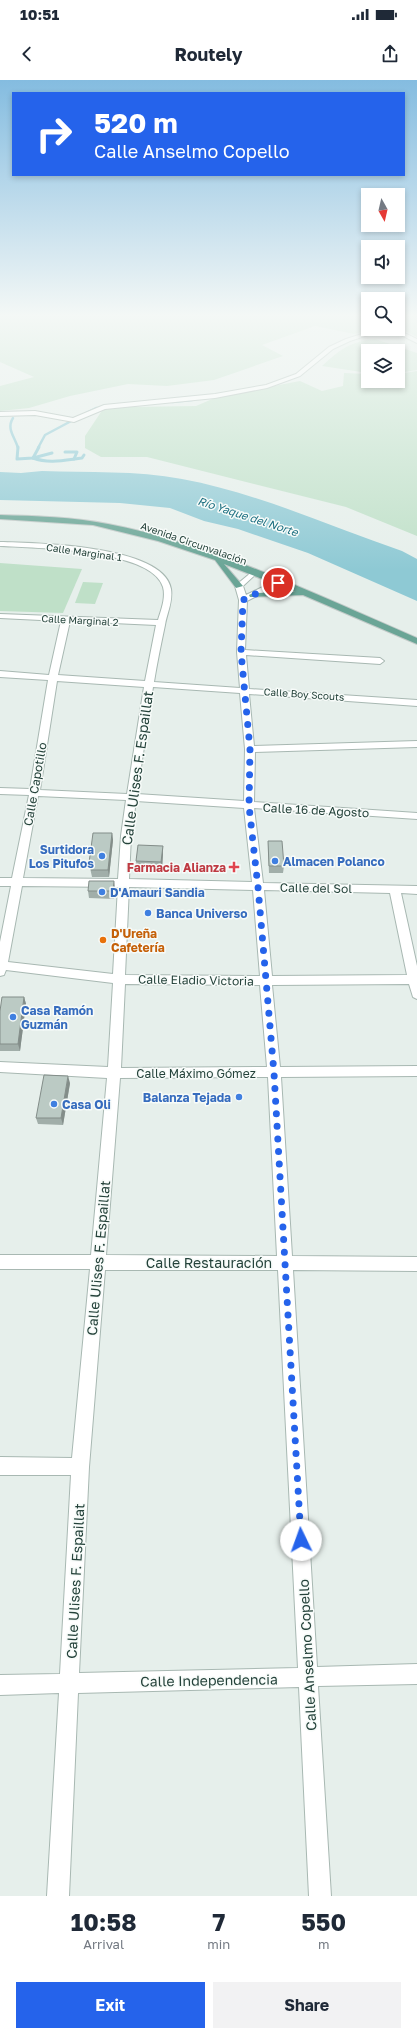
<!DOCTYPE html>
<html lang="en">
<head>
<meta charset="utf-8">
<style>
  :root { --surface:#fff; --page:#f2f2f3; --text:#1f2937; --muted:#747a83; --accent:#2563eb }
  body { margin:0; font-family:"Golos Text",sans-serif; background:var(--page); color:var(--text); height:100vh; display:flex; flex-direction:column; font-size:15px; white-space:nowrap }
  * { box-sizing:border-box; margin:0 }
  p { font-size:13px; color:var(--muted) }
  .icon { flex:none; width:22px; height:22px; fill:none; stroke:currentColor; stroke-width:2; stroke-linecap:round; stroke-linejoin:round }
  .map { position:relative; height:1816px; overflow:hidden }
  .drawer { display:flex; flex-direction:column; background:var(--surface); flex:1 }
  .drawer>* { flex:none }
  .hud { position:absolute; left:12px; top:12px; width:393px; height:84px; border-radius:0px; box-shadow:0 2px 6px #0003; background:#2563eb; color:#fff; overflow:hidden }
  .needle { width:26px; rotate:172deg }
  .controls { position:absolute; left:361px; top:108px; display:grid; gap:8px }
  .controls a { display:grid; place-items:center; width:44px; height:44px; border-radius:0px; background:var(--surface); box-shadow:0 2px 6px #0003; font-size:20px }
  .pin { position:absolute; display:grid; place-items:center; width:34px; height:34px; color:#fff; margin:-17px; border:2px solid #fff; border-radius:50%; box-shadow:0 1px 4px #0007 }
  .me { position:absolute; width:44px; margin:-22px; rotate:357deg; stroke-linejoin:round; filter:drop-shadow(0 0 3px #0008) }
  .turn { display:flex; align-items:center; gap:14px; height:84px; padding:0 16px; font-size:18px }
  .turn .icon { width:52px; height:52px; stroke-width:2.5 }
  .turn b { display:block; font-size:28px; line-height:34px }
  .eta { display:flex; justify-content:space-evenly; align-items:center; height:68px; text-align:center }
  .eta b { font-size:24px; font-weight:700; line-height:28px }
  .button { display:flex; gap:8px; margin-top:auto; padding:8px 16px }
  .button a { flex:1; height:46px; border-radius:0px; background:var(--accent); color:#fff; font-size:16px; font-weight:700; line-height:46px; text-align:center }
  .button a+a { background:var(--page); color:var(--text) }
  .status { display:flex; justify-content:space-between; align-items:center; height:28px; padding:0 20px; background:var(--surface); direction:ltr }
  .status svg { height:11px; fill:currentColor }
  header { display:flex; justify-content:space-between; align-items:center; height:52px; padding:0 16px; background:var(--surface); font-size:18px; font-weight:700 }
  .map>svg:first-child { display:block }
  .green { fill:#bfe0c8 }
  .water { fill:#8ec9d4 }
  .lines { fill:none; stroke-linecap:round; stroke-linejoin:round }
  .stream-far1 { stroke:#8ec9d4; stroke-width:2.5 }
  .stream { stroke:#8ec9d4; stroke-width:3 }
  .minor-casing { stroke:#a8b8b2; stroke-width:2 }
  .primary-casing { stroke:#c2cac8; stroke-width:2 }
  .minor { fill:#fff; fill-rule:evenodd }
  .primary { fill:#6aa596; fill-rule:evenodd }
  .wall { fill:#a1aea9 }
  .shaded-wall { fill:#838d89 }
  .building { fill:#bbcac4; stroke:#838d89 }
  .route { stroke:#2563eb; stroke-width:7; stroke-dasharray:0 12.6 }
  .shop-dot { fill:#3f7fe0; stroke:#f7fbf9; stroke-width:1.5 }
  .health-dot { fill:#e0444e; stroke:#f7fbf9; stroke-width:1.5 }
  .food-dot { fill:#e8710a; stroke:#f7fbf9; stroke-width:1.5 }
  .labels { text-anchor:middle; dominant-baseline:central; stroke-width:3; stroke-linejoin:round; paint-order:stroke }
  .far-street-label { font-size:10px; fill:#24423a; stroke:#f7fbf9 }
  .far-water-label { font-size:11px; font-style:italic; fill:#1c6f80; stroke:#f7fbf9 }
  .street-label { font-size:12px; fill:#24423a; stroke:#f7fbf9 }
  .shop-label { font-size:12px; font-weight:bold; fill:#366cbe; stroke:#f7fbf9; text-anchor:start }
  .health-label { font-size:12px; font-weight:bold; fill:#be3a42; stroke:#f7fbf9; text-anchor:end }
  .food-label { font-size:12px; font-weight:bold; fill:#c56008; stroke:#f7fbf9; text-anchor:start }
  .near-street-label { font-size:14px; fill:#24423a; stroke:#f7fbf9 }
</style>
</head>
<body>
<div class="status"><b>10:51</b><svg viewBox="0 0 49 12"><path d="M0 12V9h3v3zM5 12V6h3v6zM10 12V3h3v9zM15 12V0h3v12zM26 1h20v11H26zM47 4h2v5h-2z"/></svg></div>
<header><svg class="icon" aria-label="back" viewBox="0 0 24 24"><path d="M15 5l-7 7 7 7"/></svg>Routely<svg class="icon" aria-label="share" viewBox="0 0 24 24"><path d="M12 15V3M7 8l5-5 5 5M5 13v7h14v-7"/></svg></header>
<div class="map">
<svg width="417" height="1816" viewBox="0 0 417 1816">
  <rect width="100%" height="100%" fill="#e6efeb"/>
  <!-- green -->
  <g class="green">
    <path d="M0,236H368V249H376L354,254L315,246L262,265L283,276L214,300L167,306L128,304L70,316L29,328L0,331V306L34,297L0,282Z"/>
    <path d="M398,236H417V257L398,247Z"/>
    <path d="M375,259L417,273V290L398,293V271H368V293L322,286C341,269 349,262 375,259Z"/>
    <path d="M417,291V456L346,427L147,377H101L85,368V356L103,329L129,327L196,326L217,317L300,301L322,311L343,306L344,293L368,294V301H398V294Z"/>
    <path d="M0,483L82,489L63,533L0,531Z"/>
    <path d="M83,502L103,503L95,524L75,523Z"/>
  </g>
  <!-- water -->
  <path class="water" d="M42,391C88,393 136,390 182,399C258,413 329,446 402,471L417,479V521L308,473L238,449L204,441L170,428L120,423L0,420V392L21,393Z"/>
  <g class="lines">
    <!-- stream-far1 -->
    <g class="stream-far1">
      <path d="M172,322L192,320"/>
      <path d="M86,333L96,328H103"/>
      <path d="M13,338C6,349 15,357 18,368"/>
      <path d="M38,368L45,355L75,339"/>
    </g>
    <!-- stream -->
    <g class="stream">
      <path d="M18,367L17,379L33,378L52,373"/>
      <path d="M65,372H77L74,379"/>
      <path d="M33,378L39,367"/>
      <path d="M33,378C49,384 65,380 82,378L84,375"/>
    </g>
    <!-- minor casing -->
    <g class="minor-casing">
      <g id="minor">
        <path d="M378,249H386L350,261L333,269L300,296L267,308L215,318L105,329L74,342L35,335L0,336V332L35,331L73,338L104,325L215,314L266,305L296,294L329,267L346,259Z"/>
        <path d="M389,249H396L417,259V263Z"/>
        <path d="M0,462C35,463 164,465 171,509C173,522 167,533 165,545C161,564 157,583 154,602L240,608L237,572L239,520L235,506L253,491L257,493L243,506L246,515L275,501L282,503L247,521L245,570L380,578L384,581L380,584L246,575L249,609L417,620V626L249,614L254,666L417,661V667L255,672L254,722L417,733V739L254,728L263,803L417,806V814L401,813L417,886V919L413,917L409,904L272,905L280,987L417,986V996L281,997L292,1176L417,1177V1191L293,1190L317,1587L417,1584V1604L318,1606L331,1816H309L299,1607L78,1613L69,1816H47L59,1613L0,1615V1595L60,1594L71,1395H0V1377L72,1378L90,1189H0V1175H91L107,998L0,992V982L108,987L113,903L6,890L4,895L0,896V862L11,806H0V798H12L29,715L0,714V708L30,709L48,600L0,597V591L49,595L61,541L0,538V534L158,540C161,530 166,518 163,507C152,469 34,468 0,466ZM70,541L156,545L145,601L58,595ZM57,601L144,607L127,714L40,710ZM153,607L240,613L245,669L244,721L137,714ZM38,716L126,720L121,756L118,799L23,798ZM136,721L244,728L252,802L129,799L131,756ZM22,806L118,807L113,894L8,882ZM129,807L253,810L260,896L125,895ZM264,810L390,813L407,895L272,896ZM125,904L260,905L267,987L121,988ZM268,997L277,1176L106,1175L120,998ZM105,1190H278L298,1588L79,1593L89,1387Z"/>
      </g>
    </g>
    <!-- primary casing -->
    <g class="primary-casing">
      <path id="primary" d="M0,435C36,436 73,437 108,444C213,464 319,516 417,558V564L303,515L250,517L249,515L253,513L295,512L224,484L243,506L236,508L215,480L158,461L93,445L0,439Z"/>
    </g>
    <!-- minor -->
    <use href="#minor" class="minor"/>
    <!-- primary -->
    <use href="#primary" class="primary"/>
  </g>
  <!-- wall -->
  <g class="wall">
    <path d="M112,753L113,760L109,797H92L89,783Z"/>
    <path d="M268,761L284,786L283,793H269L268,768Z"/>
    <path d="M163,766V773L162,789H137L136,781Z"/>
    <path d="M115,808L114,819L89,818L88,811Z"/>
    <path d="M24,917L26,924L20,971H0V931Z"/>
    <path d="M70,1003L63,1045L38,1044L36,1038Z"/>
  </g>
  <!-- shaded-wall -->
  <g class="shaded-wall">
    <path d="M112,753L113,760L109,797L108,790Z"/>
    <path d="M163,766V773L162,789L161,782Z"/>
    <path d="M114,801L115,808L114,819L113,811Z"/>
    <path d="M24,917L26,924L20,971L18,964Z"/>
    <path d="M68,996L70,1003L63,1045L61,1038Z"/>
  </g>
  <!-- building -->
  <g class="building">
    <path d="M93,753H112L108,790H91L92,783H89Z"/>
    <path d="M268,761H282L284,786H269Z"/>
    <path d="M138,765L163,766L161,782L136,781Z"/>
    <path d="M89,801H114L113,811H88Z"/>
    <path d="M2,917H24L18,964H0V931Z"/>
    <path d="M44,995L68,996L61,1038H36Z"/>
  </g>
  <!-- sky -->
  <linearGradient id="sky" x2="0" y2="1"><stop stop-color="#84bce0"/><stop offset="0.48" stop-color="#f4f8f6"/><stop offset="1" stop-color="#f4f8f6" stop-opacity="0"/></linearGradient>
  <rect width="417" height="490" fill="url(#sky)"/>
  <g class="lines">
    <!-- route -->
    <path class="route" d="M278,503L243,520L241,572L250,669L249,726L258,807L274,993L301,1460"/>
  </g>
  <!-- markers -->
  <g class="shop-dot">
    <circle cx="102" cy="776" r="4"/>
    <circle cx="275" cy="781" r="4"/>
    <circle cx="102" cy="812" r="4"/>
    <circle cx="148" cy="833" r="4"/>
    <circle cx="13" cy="937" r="4"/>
    <circle cx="239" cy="1017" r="4"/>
    <circle cx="54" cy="1024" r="4"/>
  </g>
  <path class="health-dot" d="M232 781h4v4h4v4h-4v4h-4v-4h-4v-4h4z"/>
  <circle class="food-dot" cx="103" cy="860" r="4"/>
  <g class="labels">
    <!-- far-street labels -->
    <g class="far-street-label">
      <text transform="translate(194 463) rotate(19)">Avenida Circunvalación</text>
      <text transform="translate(84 472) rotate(8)">Calle Marginal 1</text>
      <text transform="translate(80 540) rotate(3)">Calle Marginal 2</text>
      <text transform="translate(304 614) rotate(4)">Calle Boy Scouts</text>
    </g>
    <!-- far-water labels -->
    <g class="far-water-label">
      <text transform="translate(248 436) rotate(18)">Río Yaque del Norte</text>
    </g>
    <!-- street labels -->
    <g class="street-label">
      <text transform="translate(35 704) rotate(-80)">Calle Capotillo</text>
      <text transform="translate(316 730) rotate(3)">Calle 16 de Agosto</text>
      <text transform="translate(316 808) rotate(1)">Calle del Sol</text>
      <text transform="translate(196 900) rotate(1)">Calle Eladio Victoria</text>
      <text x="196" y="993">Calle Máximo Gómez</text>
    </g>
    <!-- shop labels -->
    <g class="shop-label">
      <text x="94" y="769" text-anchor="end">Surtidora<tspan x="94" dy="14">Los Pitufos</tspan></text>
      <text x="283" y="781">Almacen Polanco</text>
      <text x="110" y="812">D'Amauri Sandia</text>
      <text x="156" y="833">Banca Universo</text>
      <text x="21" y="930">Casa Ramón<tspan x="21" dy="14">Guzmán</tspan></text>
      <text x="231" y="1017" text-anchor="end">Balanza Tejada</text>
      <text x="62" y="1024">Casa Oli</text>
    </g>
    <!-- health labels -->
    <g class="health-label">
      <text x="226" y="787">Farmacia Alianza</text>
    </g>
    <!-- food labels -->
    <g class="food-label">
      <text x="111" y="853">D'Ureña<tspan x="111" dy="14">Cafetería</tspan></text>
    </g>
    <!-- near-street labels -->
    <g class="near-street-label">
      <text transform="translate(137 688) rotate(-82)">Calle Ulises F. Espaillat</text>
      <text transform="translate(98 1178) rotate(-85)">Calle Ulises F. Espaillat</text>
      <text x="209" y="1182">Calle Restauración</text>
      <text transform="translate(75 1501) rotate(-87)">Calle Ulises F. Espaillat</text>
      <text transform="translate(307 1575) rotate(-93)">Calle Anselmo Copello</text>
      <text transform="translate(209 1600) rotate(-1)">Calle Independencia</text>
    </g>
  </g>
</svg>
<div class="controls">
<a><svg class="needle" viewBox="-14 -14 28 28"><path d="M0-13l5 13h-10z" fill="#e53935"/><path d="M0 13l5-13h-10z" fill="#747a83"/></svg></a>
<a><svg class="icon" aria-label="sound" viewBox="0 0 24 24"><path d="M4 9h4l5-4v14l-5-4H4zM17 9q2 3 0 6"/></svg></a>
<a><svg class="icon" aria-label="search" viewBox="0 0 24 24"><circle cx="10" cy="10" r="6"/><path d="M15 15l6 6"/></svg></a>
<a><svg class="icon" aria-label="layers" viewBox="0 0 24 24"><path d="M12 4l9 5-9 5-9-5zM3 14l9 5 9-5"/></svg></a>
</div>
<div class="pin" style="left:278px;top:503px;background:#d93025"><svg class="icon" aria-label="arrive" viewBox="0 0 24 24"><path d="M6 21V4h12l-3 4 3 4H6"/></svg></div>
<svg class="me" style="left:301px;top:1460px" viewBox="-20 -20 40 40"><circle r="19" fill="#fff"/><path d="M0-13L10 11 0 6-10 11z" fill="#2563eb"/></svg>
<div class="hud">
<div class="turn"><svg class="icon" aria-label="right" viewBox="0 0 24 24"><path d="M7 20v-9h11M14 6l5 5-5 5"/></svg><div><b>520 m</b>Calle Anselmo Copello</div></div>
</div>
</div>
<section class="drawer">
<div class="eta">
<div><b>10:58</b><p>Arrival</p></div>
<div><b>7</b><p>min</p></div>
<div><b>550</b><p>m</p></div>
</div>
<div class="button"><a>Exit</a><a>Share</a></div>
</section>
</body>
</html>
